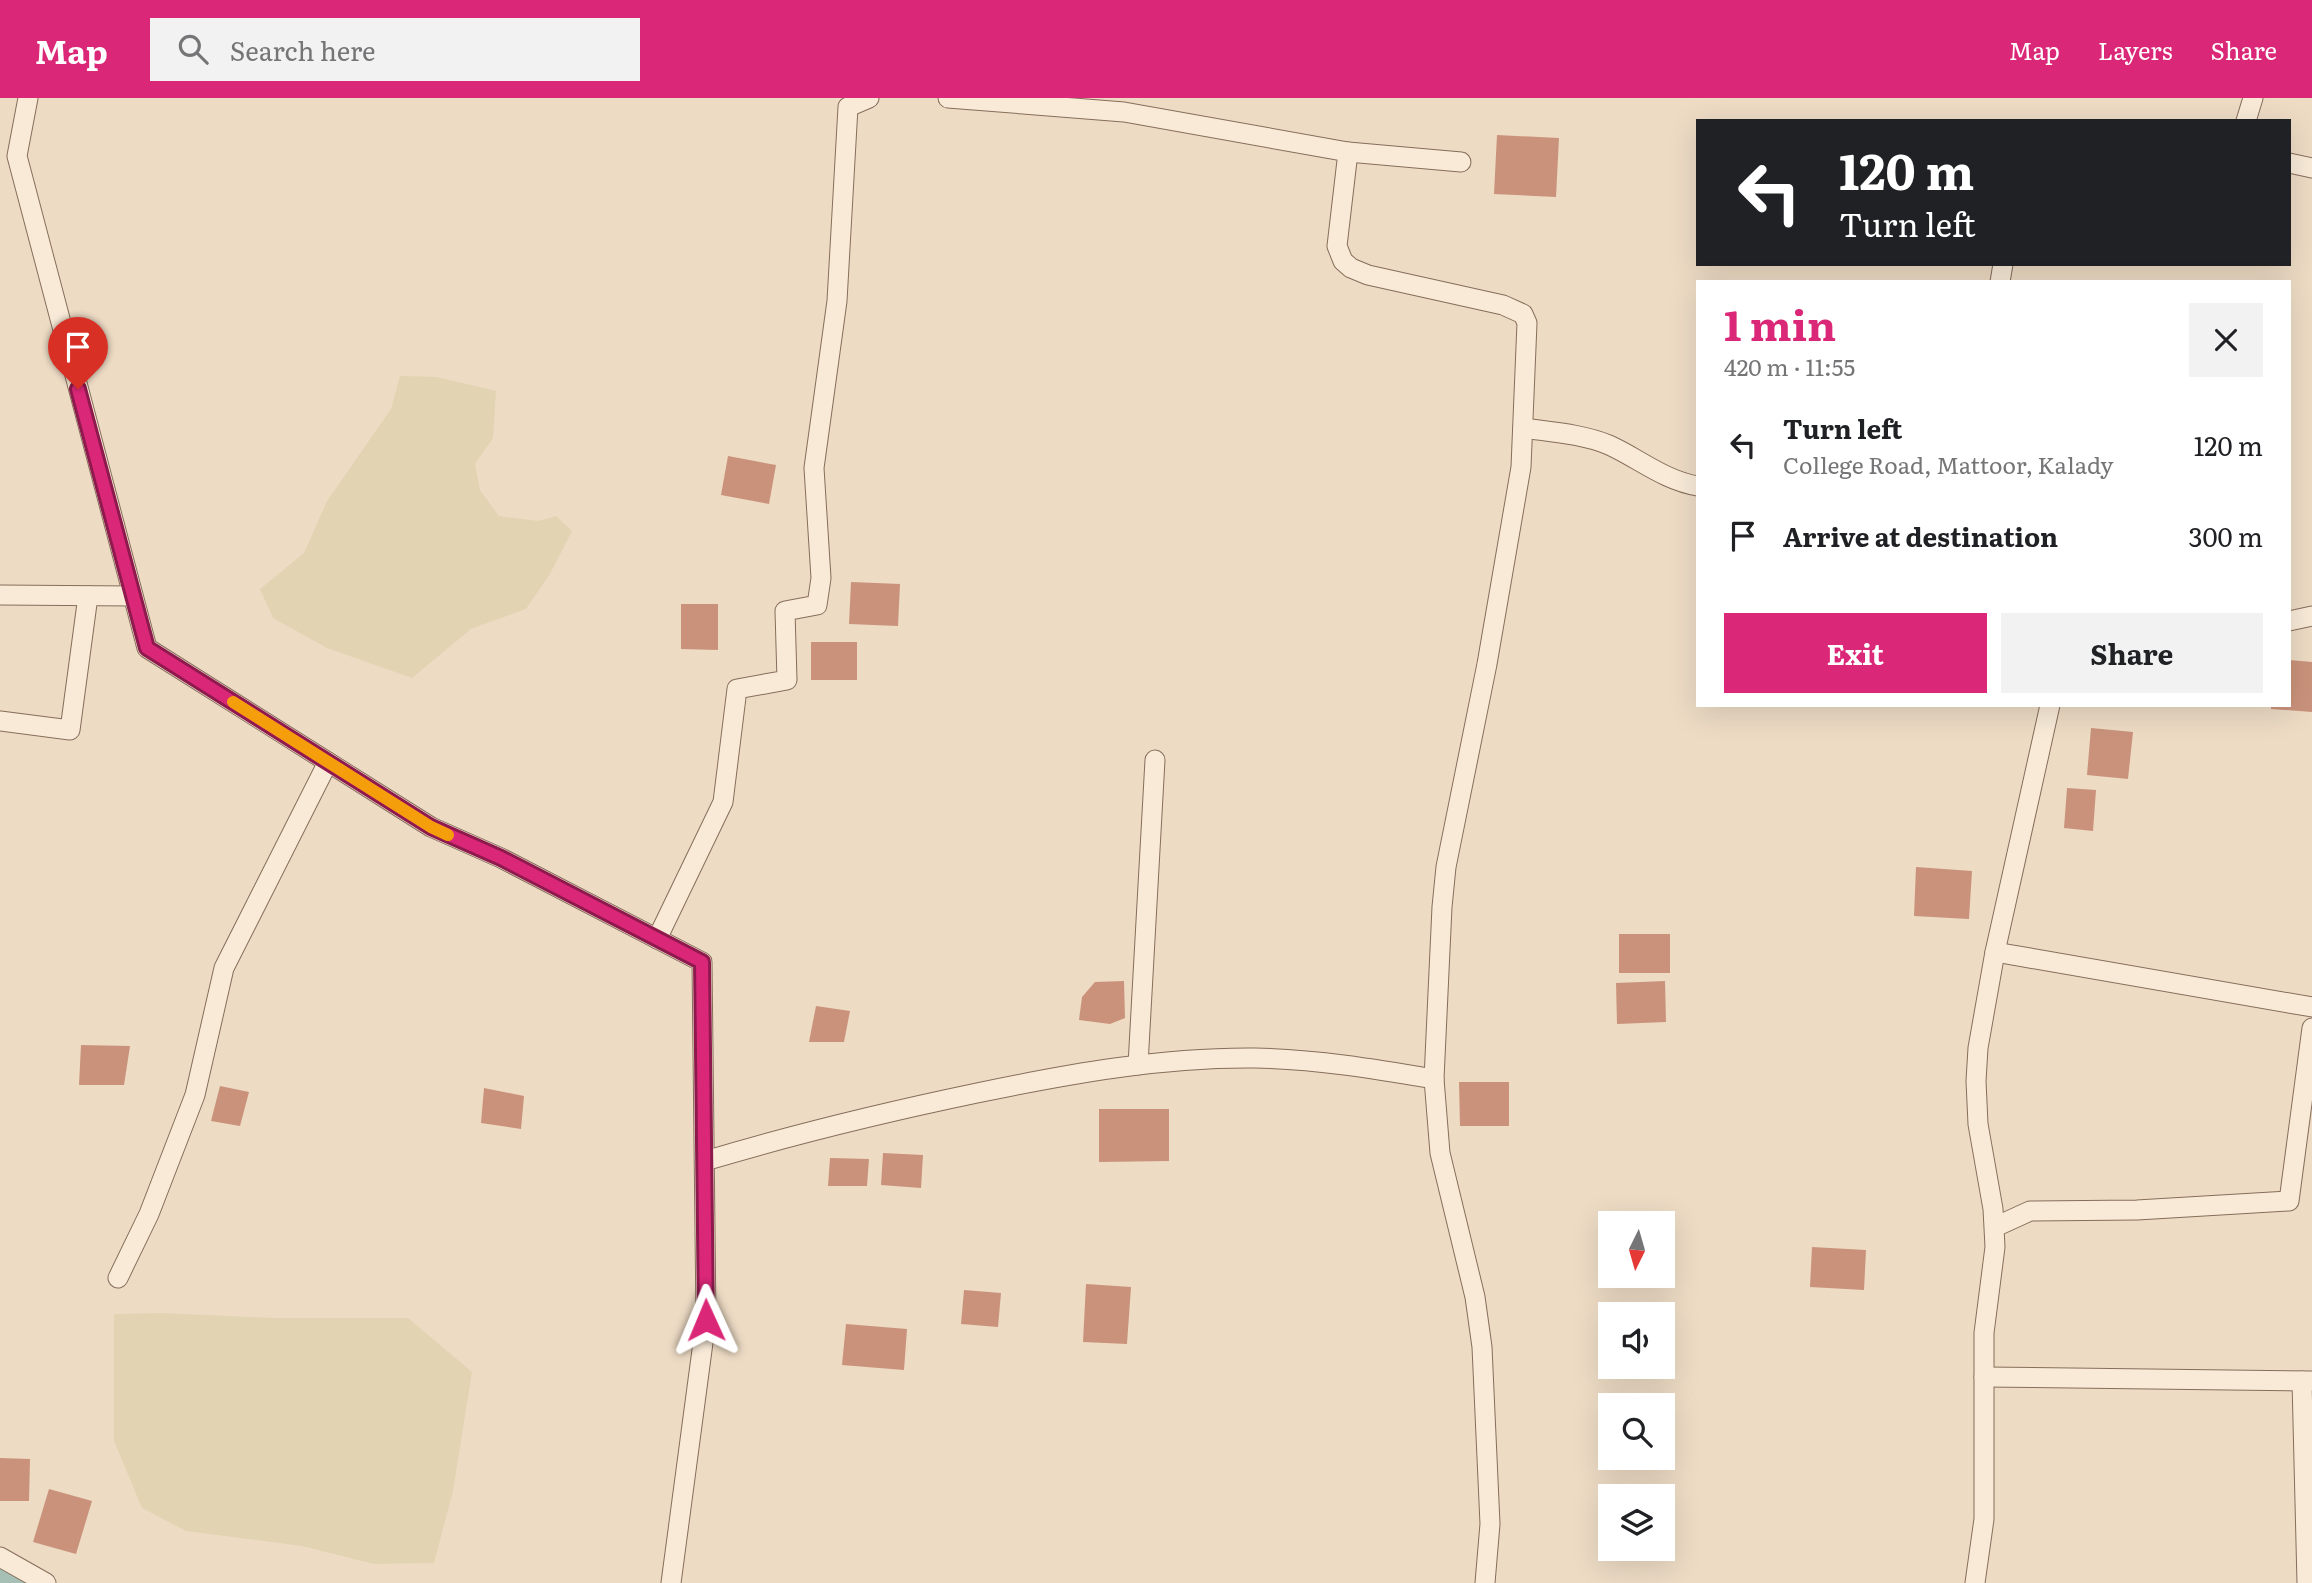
<!DOCTYPE html>
<html lang="en">
<head>
<meta charset="utf-8">
<style>
  :root { --surface:#fff; --page:#f2f2f2; --text:#202124; --muted:#757577; --accent:#db2777 }
  body { margin:0; font-family:Literata,serif; background:var(--page); color:var(--text); height:100vh; display:flex; flex-direction:column; font-size:26px; white-space:nowrap }
  * { box-sizing:border-box; margin:0 }
  p { font-size:23px; color:var(--muted) }
  .icon { flex:none; width:38px; height:38px; fill:none; stroke:currentColor; stroke-width:2; stroke-linecap:round; stroke-linejoin:round }
  .map { position:relative; flex:1; overflow:hidden }
  .panel { position:absolute; left:1696px; top:182px; width:595px; height:427px; display:flex; flex-direction:column; background:var(--surface); border-radius:0px; box-shadow:0 7px 28px #0002 }
  .panel>* { flex:none }
  .hud { position:absolute; left:1696px; top:21px; width:595px; height:147px; border-radius:0px; box-shadow:0 7px 28px #0002; background:#202124; color:#fff; overflow:hidden }
  .needle { width:46px; rotate:185deg }
  .buttons { position:absolute; left:1598px; top:1113px; display:grid; gap:14px }
  .buttons a { display:grid; place-items:center; width:77px; height:77px; border-radius:0px; background:var(--surface); box-shadow:0 7px 28px #0002; font-size:35px }
  .pin { position:absolute; display:grid; place-items:center; width:60px; height:60px; color:#fff; margin:-72px -30px; border-radius:50% 50% 50% 0; rotate:-45deg; box-shadow:0 0 7px #0007 }
  .pin .icon { rotate:45deg }
  .me { position:absolute; width:77px; margin:-38px; rotate:359deg; stroke-linejoin:round; filter:drop-shadow(0 0 5px #0008) }
  .turn { display:flex; align-items:center; gap:24px; height:147px; padding:0 28px; font-size:32px }
  .turn .icon { width:91px; height:91px; stroke-width:2.5 }
  .turn b { display:block; font-size:49px; line-height:60px }
  .round { display:grid; place-items:center; flex:none; width:74px; height:74px; border-radius:0px; background:var(--page) }
  .headline { display:flex; align-items:center; justify-content:space-between; height:119px; padding:0 28px }
  h1 { font-size:42px; font-weight:700; line-height:52px; color:var(--accent) }
  .button { display:flex; gap:14px; margin-top:auto; padding:14px 28px }
  .button a { flex:1; height:80px; border-radius:0px; background:var(--accent); color:#fff; font-size:28px; font-weight:700; line-height:80px; text-align:center }
  .button a+a { background:var(--page); color:var(--text) }
  ul { padding:0; list-style:none }
  li { display:flex; align-items:center; gap:21px; height:91px; padding:0 28px }
  li div { flex:1 }
  li b { display:block; font-size:26px }
  li em { font-style:normal }
  header { display:flex; align-items:center; gap:42px; box-sizing:border-box; height:98px; padding:0 35px; background:var(--accent); color:#fff }
  header strong { font-size:33px }
  nav { display:flex; gap:38px; margin-inline-start:auto; font-size:24px }
  .search { width:490px; height:63px; background:var(--page); display:flex; align-items:center; gap:18px; box-sizing:border-box; padding:0 24px; border-radius:0px; color:var(--muted); font-size:26px }
  .map>svg:first-child { display:block }
  .farmland { fill:#e2d4b2 }
  .lines { fill:none; stroke-linecap:round; stroke-linejoin:round }
  .canal { stroke:#a6c0b5; stroke-width:21 }
  .building { fill:#ca927b }
  .minor-casing { stroke:#876d5b; stroke-width:21 }
  .minor { stroke:#f8ead7; stroke-width:19 }
  .route-casing { stroke:#8e194d; stroke-width:18 }
  .route { stroke:#db2777; stroke-width:12 }
  .slow { stroke:#f59e0b; stroke-width:12 }
</style>
</head>
<body>
<header>
<strong>Map</strong>
<div class="search"><svg class="icon" aria-label="search" viewBox="0 0 24 24"><circle cx="10" cy="10" r="6"/><path d="M15 15l6 6"/></svg>Search here</div>
<nav><a>Map</a><a>Layers</a><a>Share</a></nav>
</header>
<div class="map">
<svg width="2312" height="1485" viewBox="0 0 2312 1485">
  <rect width="100%" height="100%" fill="#eddbc4"/>
  <!-- farmland -->
  <g class="farmland">
    <path d="M400,278L437,279L496,293L493,340L475,366L480,392L499,418L539,423L556,418L572,433L550,476L526,511L471,531L412,580L327,550L273,520L260,491L304,455L327,403L391,311Z"/>
    <path d="M163,1215L275,1220H408L472,1274L453,1393L434,1465L374,1466L302,1448L186,1433L142,1410L114,1343V1216Z"/>
  </g>
  <g class="lines">
    <!-- canal -->
    <path class="canal" d="M0,1474L26,1485"/>
  </g>
  <!-- building -->
  <g class="building">
    <path d="M1497,37L1559,40L1556,99L1494,96Z"/>
    <path d="M728,358L776,367L769,406L721,397Z"/>
    <path d="M851,484L900,486L898,528L849,526Z"/>
    <path d="M681,506H718V552L681,551Z"/>
    <rect x="811" y="544" width="46" height="38"/>
    <path d="M2289,562L2312,564V614L2271,611V607H2289Z"/>
    <path d="M2091,630L2133,634L2128,681L2087,677Z"/>
    <path d="M2067,690L2096,692L2093,733L2064,730Z"/>
    <path d="M1916,769L1972,773L1969,821L1914,818Z"/>
    <rect x="1619" y="836" width="51" height="39"/>
    <path d="M1124,883L1125,920L1110,926L1079,922L1082,899L1095,884Z"/>
    <path d="M1665,883L1666,924L1617,926L1616,885Z"/>
    <path d="M816,908L850,913L844,944H809Z"/>
    <path d="M81,947L130,948L124,987H79Z"/>
    <path d="M1459,984H1509V1028H1460Z"/>
    <path d="M220,988L249,994L240,1028L211,1023Z"/>
    <path d="M484,990L524,998L521,1031L481,1025Z"/>
    <path d="M1099,1011H1169V1063L1099,1064Z"/>
    <path d="M883,1055L923,1057L921,1090L881,1087Z"/>
    <path d="M830,1060L869,1061L867,1088H828Z"/>
    <path d="M1812,1149L1866,1152L1864,1192L1810,1189Z"/>
    <path d="M1086,1186L1131,1189L1127,1246L1083,1244Z"/>
    <path d="M964,1192L1001,1195L998,1229L961,1226Z"/>
    <path d="M846,1226L907,1231L904,1272L842,1267Z"/>
    <path d="M0,1360L30,1361L29,1403H0Z"/>
    <path d="M49,1391L92,1403L76,1456L33,1444Z"/>
  </g>
  <g class="lines">
    <!-- minor casing -->
    <g class="minor-casing">
      <g id="minor">
        <path d="M28,0L17,58L147,550L431,729L501,760L702,864L706,1222L671,1485"/>
        <path d="M948,0L1124,14L1348,54L1337,148L1343,163L1351,170L1368,177L1503,207L1523,216L1527,225L1521,369L1487,566L1446,769L1442,809L1434,981L1440,1055L1475,1199L1482,1249L1490,1426L1485,1485"/>
        <path d="M2246,23L2253,0"/>
        <path d="M1348,54L1461,64"/>
        <path d="M2289,65L2312,70"/>
        <path d="M2000,184L2003,166"/>
        <path d="M1523,330C1551,334 1583,336 1609,347C1638,360 1665,383 1698,388"/>
        <path d="M0,497L133,498"/>
        <path d="M2289,523L2312,518"/>
        <path d="M0,623L70,632L88,498"/>
        <path d="M657,841L723,704L737,591L787,582L785,513L817,507L821,480L814,370L837,203L848,9L869,0"/>
        <path d="M1995,854L2312,909"/>
        <path d="M1138,967L1155,662"/>
        <path d="M705,1063C795,1036 886,1014 977,995C1068,976 1162,959 1255,960C1315,961 1375,971 1434,981"/>
        <path d="M1995,1129L2030,1113L2137,1112L2289,1103L2312,930"/>
        <path d="M118,1180L149,1116L195,997L224,870L328,664"/>
        <path d="M1984,1279L2312,1283"/>
        <path d="M2302,1283L2307,1485"/>
        <path d="M0,1459L46,1485"/>
        <path d="M1975,1485L1984,1421V1235L1995,1149L1993,1111L1978,1026L1976,983L1978,950L1995,854L2050,607"/>
      </g>
    </g>
    <!-- minor -->
    <use href="#minor" class="minor"/>
  </g>
  <g class="lines">
    <!-- route casing -->
    <g class="route-casing">
      <path id="route" d="M78,291L147,550L431,729L501,760L702,864L706,1222"/>
    </g>
    <!-- route -->
    <use href="#route" class="route"/>
    <!-- slow -->
    <path class="slow" d="M233,604L431,729L448,737"/>
  </g>
</svg>
<div class="buttons">
<a><svg class="needle" viewBox="-14 -14 28 28"><path d="M0-13l5 13h-10z" fill="#e53935"/><path d="M0 13l5-13h-10z" fill="#757577"/></svg></a>
<a><svg class="icon" aria-label="sound" viewBox="0 0 24 24"><path d="M4 9h4l5-4v14l-5-4H4zM17 9q2 3 0 6"/></svg></a>
<a><svg class="icon" aria-label="search" viewBox="0 0 24 24"><circle cx="10" cy="10" r="6"/><path d="M15 15l6 6"/></svg></a>
<a><svg class="icon" aria-label="layers" viewBox="0 0 24 24"><path d="M12 4l9 5-9 5-9-5zM3 14l9 5 9-5"/></svg></a>
</div>
<div class="pin" style="left:78px;top:291px;background:#d93025"><svg class="icon" aria-label="arrive" viewBox="0 0 24 24"><path d="M6 21V4h12l-3 4 3 4H6"/></svg></div>
<svg class="me" style="left:706px;top:1222px" viewBox="-20 -20 40 40"><path d="M0-17L14 15 0 8-14 15z" fill="#db2777" stroke="#fff" stroke-width="4"/></svg>
<div class="hud">
<div class="turn"><svg class="icon" aria-label="left" viewBox="0 0 24 24"><path d="M17 20v-9H6M10 6l-5 5 5 5"/></svg><div><b>120 m</b>Turn left</div></div>
</div>
<section class="panel">
<div class="headline"><div><h1>1 min</h1><p>420 m · 11:55</p></div><a class="round"><svg class="icon" aria-label="close" viewBox="0 0 24 24"><path d="M6 6l12 12M18 6L6 18"/></svg></a></div>
<ul>
<li><svg class="icon" aria-label="left" viewBox="0 0 24 24"><path d="M17 20v-9H6M10 6l-5 5 5 5"/></svg><div><b>Turn left</b><p>College Road, Mattoor, Kalady</p></div><em>120 m</em></li>
<li><svg class="icon" aria-label="arrive" viewBox="0 0 24 24"><path d="M6 21V4h12l-3 4 3 4H6"/></svg><div><b>Arrive at destination</b></div><em>300 m</em></li>
</ul>
<div class="button"><a>Exit</a><a>Share</a></div>
</section>
</div>
</body>
</html>
